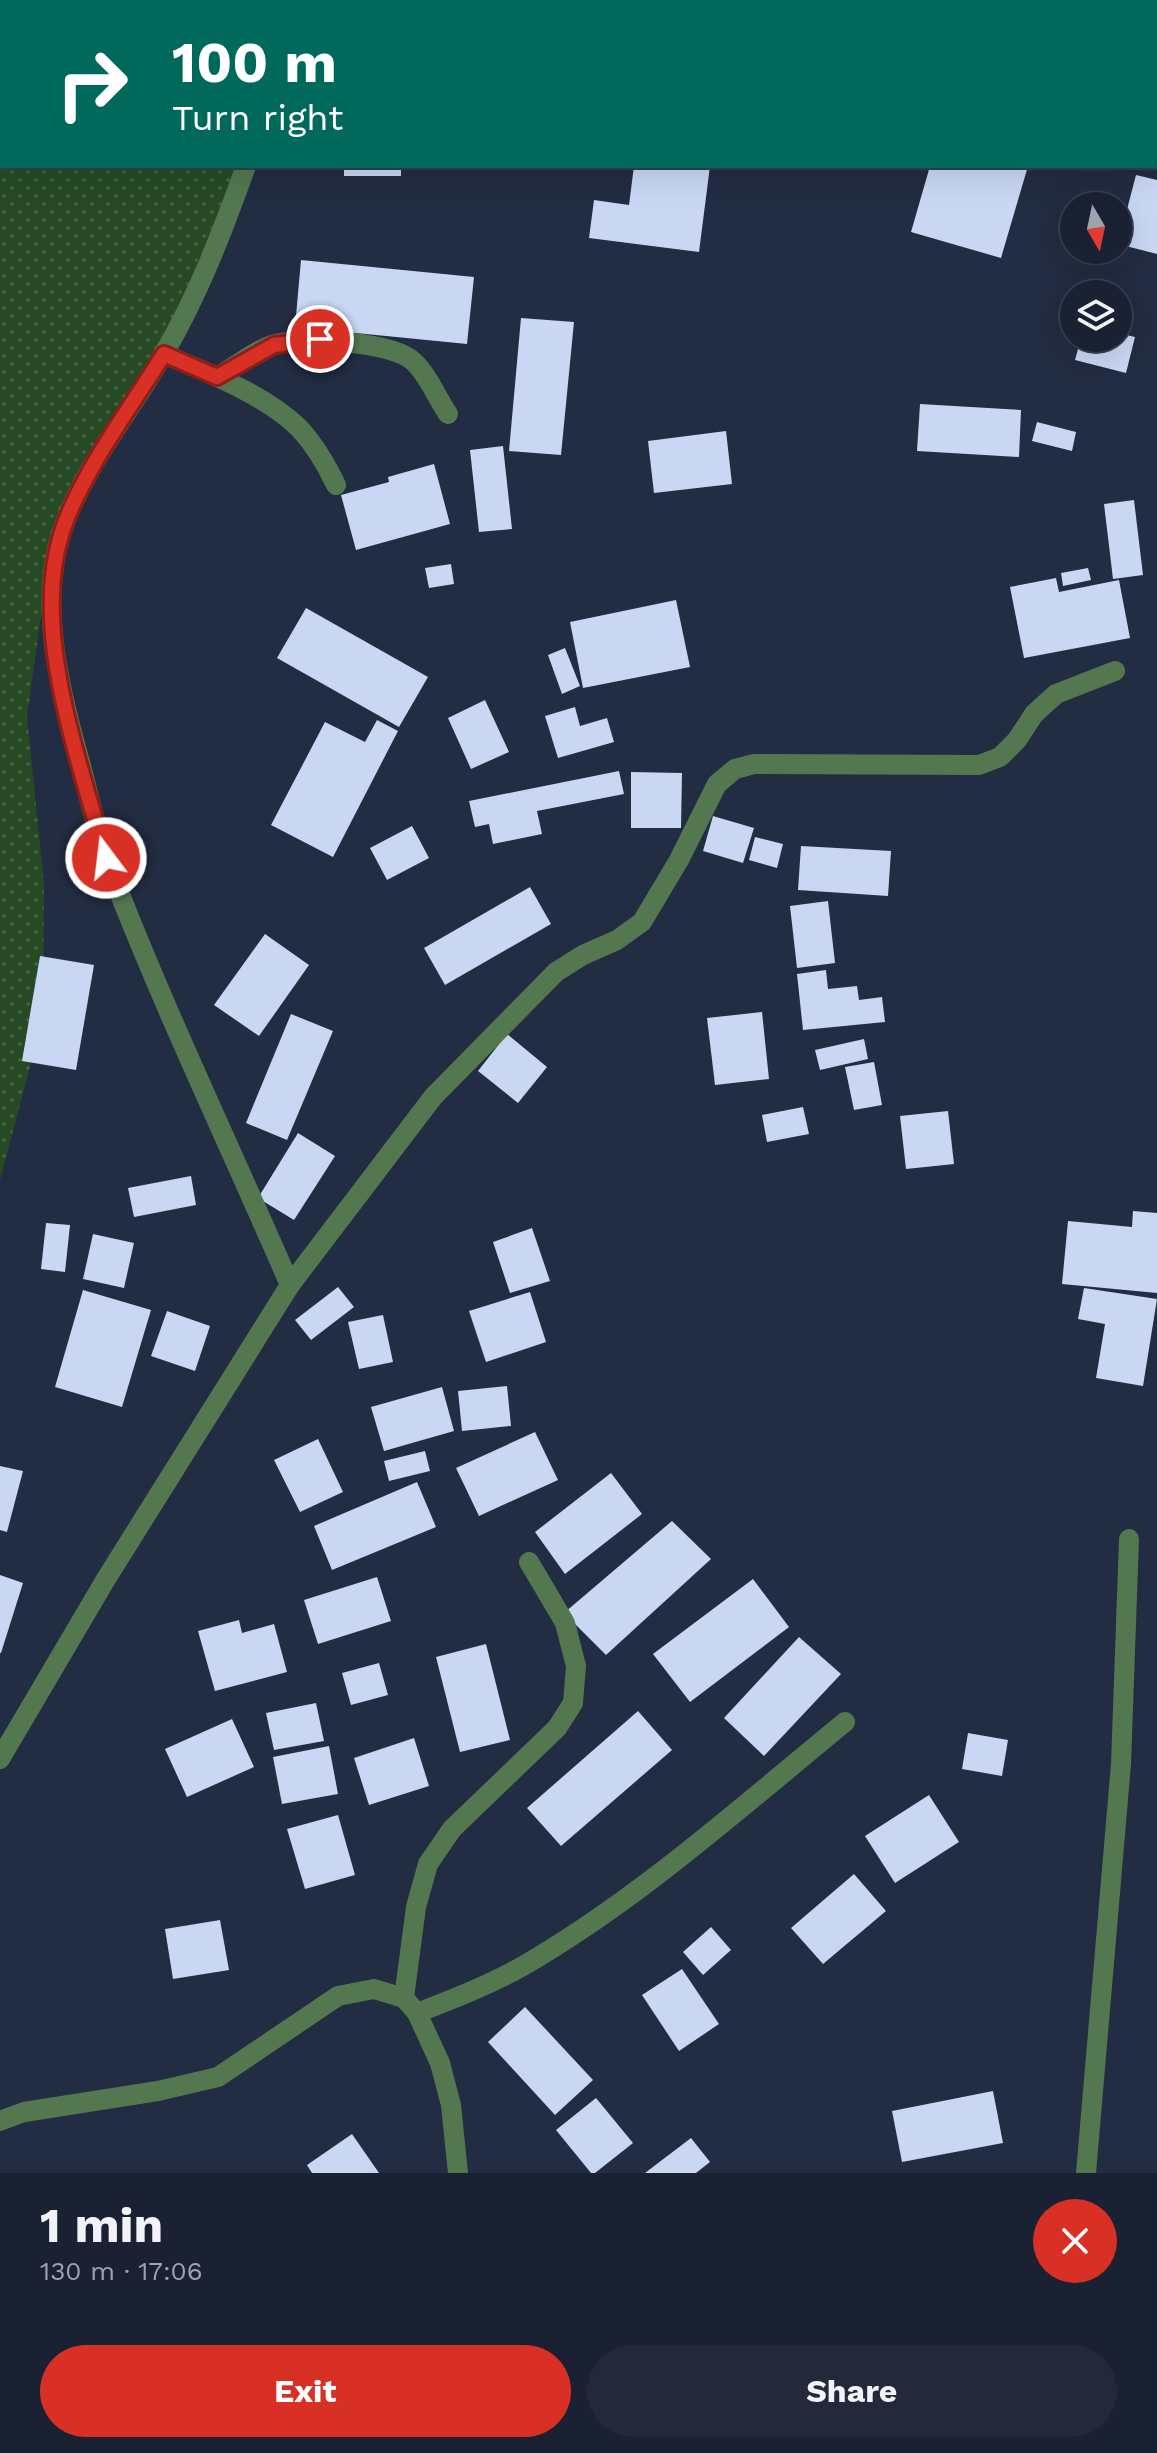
<!DOCTYPE html>
<html lang="en">
<head>
<meta charset="utf-8">
<style>
  :root { --surface:#1a2132; --page:#23293a; --text:#f1f3f6; --muted:#9fa3ac; --line:#383e4d; --accent:#d93025 }
  body { margin:0; font-family:"Work Sans",sans-serif; background:var(--page); color:var(--text); height:100vh; display:flex; flex-direction:column; font-size:30px; white-space:nowrap }
  * { box-sizing:border-box; margin:0 }
  p { font-size:26px; color:var(--muted) }
  .icon { flex:none; width:44px; height:44px; fill:none; stroke:currentColor; stroke-width:2; stroke-linecap:round; stroke-linejoin:round }
  .map { position:relative; height:2173px; overflow:hidden }
  .side { display:flex; flex-direction:column; background:var(--surface); flex:1 }
  .side>* { flex:none }
  .hud { position:absolute; left:0px; top:0px; width:1158px; height:168px; box-shadow:0 8px 32px #0002,0 0 0 2px var(--line); background:#00695c; color:#fff; overflow:hidden }
  .needle { width:52px; rotate:171deg }
  .fabs { position:absolute; left:1060px; top:192px; display:grid; gap:16px }
  .fabs a { display:grid; place-items:center; width:72px; height:72px; border-radius:50%; background:var(--surface); box-shadow:0 8px 32px #0002,0 0 0 2px var(--line); font-size:40px }
  .pin { position:absolute; display:grid; place-items:center; width:68px; height:68px; color:#fff; margin:-34px; border:4px solid #fff; border-radius:50%; box-shadow:0 2px 8px #0007 }
  .me { position:absolute; width:88px; margin:-44px; rotate:345deg; stroke-linejoin:round; filter:drop-shadow(0 0 6px #0008) }
  .turn { display:flex; align-items:center; gap:28px; height:168px; padding:0 40px; font-size:36px }
  .turn .icon { width:104px; height:104px; stroke-width:2.5 }
  .turn b { display:block; font-size:56px; line-height:68px }
  .round { display:grid; place-items:center; flex:none; width:84px; height:84px; border-radius:42px; background:var(--page) }
  .head { display:flex; align-items:center; justify-content:space-between; height:136px; padding:0 40px }
  h1 { font-size:48px; font-weight:700; line-height:60px }
  .action { display:flex; gap:16px; margin-top:auto; padding:16px 40px }
  .action a { flex:1; height:92px; border-radius:48px; background:var(--accent); color:#fff; font-size:32px; font-weight:700; line-height:92px; text-align:center }
  .action a+a { background:var(--page); color:var(--text) }
  .map>svg:first-child { display:block }
  .park { fill:url(#park-dots) }
  .building { fill:#c9d7f3 }
  .lines { fill:none; stroke-linecap:round; stroke-linejoin:round }
  .street { stroke:#537850; stroke-width:20 }
  .route-casing { stroke:#8d1f18; stroke-width:20 }
  .route { stroke:#d93025; stroke-width:14 }
</style>
</head>
<body>
<div class="map">
<svg width="1157" height="2173" viewBox="0 0 1157 2173">
  <defs>
    <pattern id="park-dots" width="8" height="8" patternUnits="userSpaceOnUse" patternTransform="scale(2)"><rect width="8" height="8" fill="#264a24"/><path d="M2 2h.1M6 6h.1" fill="none" stroke="#466445" stroke-width="1.8" stroke-linecap="round"/></pattern>
  </defs>
  <rect width="100%" height="100%" fill="#222c42"/>
  <!-- park -->
  <path class="park" d="M0,0H307L2,2V166H244L186,309L54,522L27,717L44,884L43,1017L0,1180Z"/>
  <!-- building -->
  <g class="building">
    <rect x="344" y="166" width="57" height="10"/>
    <path d="M634,166H710L699,252L589,238L594,200L629,205Z"/>
    <path d="M930,166H1028L1001,258L911,232Z"/>
    <path d="M1136,175L1157,180V254L1118,244Z"/>
    <path d="M301,260L474,277L467,344L295,327Z"/>
    <path d="M521,318L574,322L561,455L509,451Z"/>
    <path d="M1118,333L1135,337L1126,373L1075,360L1081,338H1118Z"/>
    <path d="M920,404L1021,410L1019,457L917,451Z"/>
    <path d="M1037,422L1076,432L1072,451L1032,441Z"/>
    <path d="M726,431L732,484L654,493L648,441Z"/>
    <path d="M503,446L512,529L479,532L470,450Z"/>
    <path d="M434,464L450,524L356,550L341,495L389,482L388,477Z"/>
    <path d="M1134,500L1143,575L1113,579L1104,504Z"/>
    <path d="M451,564L454,584L429,588L425,568Z"/>
    <path d="M1088,568L1091,580L1063,586L1061,573Z"/>
    <path d="M1056,578L1059,592L1119,580L1130,638L1024,658L1010,587Z"/>
    <path d="M676,600L690,667L583,688L570,622Z"/>
    <path d="M306,608L428,677L399,727L277,658Z"/>
    <path d="M565,648L580,686L562,694L548,655Z"/>
    <path d="M485,700L509,752L471,769L448,718Z"/>
    <path d="M575,707L580,726L607,718L614,742L558,758L545,716Z"/>
    <path d="M377,720L398,731L333,857L271,825L325,722L365,742Z"/>
    <path d="M619,771L624,794L537,811L542,834L493,844L489,824L475,827L469,801Z"/>
    <path d="M631,772L682,773L681,828H631Z"/>
    <path d="M713,816L754,828L743,863L703,851Z"/>
    <path d="M412,826L429,858L387,880L370,848Z"/>
    <path d="M755,837L783,844L777,868L749,860Z"/>
    <path d="M801,846L891,851L888,896L798,890Z"/>
    <path d="M530,887L551,924L445,985L424,948Z"/>
    <path d="M828,901L835,963L797,968L790,906Z"/>
    <path d="M265,934L309,965L259,1036L214,1005Z"/>
    <path d="M40,956L94,965L76,1070L22,1061Z"/>
    <path d="M826,970L828,989L857,986L859,1000L882,997L885,1022L803,1030L797,974Z"/>
    <path d="M762,1012L769,1079L715,1085L707,1018Z"/>
    <path d="M291,1014L333,1031L287,1140L246,1123Z"/>
    <path d="M507,1034L547,1067L518,1103L478,1071Z"/>
    <path d="M864,1039L868,1059L820,1070L815,1050Z"/>
    <path d="M874,1062L882,1105L854,1110L845,1067Z"/>
    <path d="M803,1107L809,1134L767,1142L762,1115Z"/>
    <path d="M948,1111L954,1164L906,1169L900,1116Z"/>
    <path d="M298,1133L335,1156L294,1220L258,1198Z"/>
    <path d="M191,1176L196,1205L134,1217L128,1188Z"/>
    <path d="M1133,1211L1157,1213V1293L1062,1284L1068,1221L1132,1227Z"/>
    <path d="M46,1223L70,1225L65,1272L41,1269Z"/>
    <path d="M532,1228L550,1281L510,1293L493,1242Z"/>
    <path d="M93,1234L134,1243L124,1288L83,1279Z"/>
    <path d="M338,1287L354,1307L311,1340L295,1320Z"/>
    <path d="M1084,1288L1157,1299L1143,1386L1096,1378L1105,1324L1078,1319Z"/>
    <path d="M83,1290L151,1310L122,1407L55,1387Z"/>
    <path d="M530,1292L546,1342L486,1362L469,1311Z"/>
    <path d="M167,1311L210,1326L195,1371L151,1356Z"/>
    <path d="M383,1315L393,1362L359,1369L348,1322Z"/>
    <path d="M507,1386L511,1426L462,1431L458,1391Z"/>
    <path d="M442,1387L454,1431L384,1451L371,1407Z"/>
    <path d="M535,1432L558,1480L479,1516L456,1468Z"/>
    <path d="M318,1439L343,1492L300,1512L274,1460Z"/>
    <path d="M425,1451L430,1471L389,1481L384,1461Z"/>
    <path d="M0,1466L23,1471L7,1532L0,1530Z"/>
    <path d="M611,1473L642,1514L565,1574L535,1532Z"/>
    <path d="M417,1482L436,1527L332,1570L314,1526Z"/>
    <path d="M672,1521L711,1559L606,1655L564,1613Z"/>
    <path d="M0,1575L23,1583L1,1653H0Z"/>
    <path d="M377,1577L391,1621L318,1644L304,1600Z"/>
    <path d="M753,1579L789,1627L690,1702L653,1654Z"/>
    <path d="M239,1620L242,1633L274,1624L287,1672L215,1691L198,1631Z"/>
    <path d="M799,1637L841,1674L764,1756L724,1718Z"/>
    <path d="M486,1644L510,1740L460,1752L436,1657Z"/>
    <path d="M379,1663L388,1695L351,1705L342,1673Z"/>
    <path d="M316,1703L324,1741L274,1750L266,1713Z"/>
    <path d="M638,1711L672,1750L561,1846L527,1808Z"/>
    <path d="M232,1719L254,1767L187,1797L165,1749Z"/>
    <path d="M968,1733L1008,1740L1002,1776L962,1769Z"/>
    <path d="M414,1738L429,1786L369,1805L354,1758Z"/>
    <path d="M329,1746L338,1794L282,1804L273,1757Z"/>
    <path d="M929,1795L959,1842L895,1883L865,1836Z"/>
    <path d="M338,1815L355,1875L305,1889L287,1829Z"/>
    <path d="M854,1874L886,1911L823,1964L791,1928Z"/>
    <path d="M220,1920L229,1970L173,1979L165,1929Z"/>
    <path d="M711,1927L731,1950L703,1975L683,1952Z"/>
    <path d="M682,1969L719,2024L679,2051L642,1995Z"/>
    <path d="M525,2007L593,2080L555,2115L488,2042Z"/>
    <path d="M993,2091L1003,2143L902,2162L892,2111Z"/>
    <path d="M596,2098L633,2143L595,2173H591L556,2130Z"/>
    <path d="M352,2134L379,2173H312L307,2165Z"/>
    <path d="M691,2138L710,2162L696,2173H645Z"/>
  </g>
  <g class="lines">
    <!-- street -->
    <g class="street">
      <path d="M673,0L679,2"/>
      <path d="M306,2V0"/>
      <path d="M1156,152H1157"/>
      <path d="M164,354C208,373 264,394 299,428C315,445 326,464 336,485"/>
      <path d="M217,377C235,367 256,349 276,344C305,337 393,341 414,362C428,375 437,398 448,414"/>
      <path d="M290,1285L433,1097L556,972L583,955L617,940L642,922L679,860L717,784L735,769L754,764L979,765L1000,757L1017,740L1034,714L1056,694L1115,671"/>
      <path d="M0,1759L106,1579L290,1285C229,1144 162,1005 107,861C95,827 88,790 78,755C59,687 39,604 61,534C82,469 129,414 163,355C198,296 223,230 246,166"/>
      <path d="M404,1998L416,1907L428,1864L452,1829L557,1728L573,1703L576,1666L565,1623L529,1562"/>
      <path d="M417,2013C453,1999 489,1985 523,1966C639,1899 741,1807 845,1722"/>
      <path d="M0,2121L24,2112L158,2091L218,2077L338,1996L374,1989L404,1998L417,2013L440,2063L451,2105L458,2173"/>
      <path d="M1086,2173L1121,1764L1129,1539"/>
    </g>
  </g>
  <g class="lines">
    <!-- route casing -->
    <g class="route-casing">
      <path id="route" d="M106,858C80,762 31,633 61,535C79,476 131,407 164,354L217,377L274,345L320,339"/>
    </g>
    <!-- route -->
    <use href="#route" class="route"/>
  </g>
</svg>
<div class="fabs">
<a><svg class="needle" viewBox="-14 -14 28 28"><path d="M0-13l5 13h-10z" fill="#e53935"/><path d="M0 13l5-13h-10z" fill="#9fa3ac"/></svg></a>
<a><svg class="icon" aria-label="layers" viewBox="0 0 24 24"><path d="M12 4l9 5-9 5-9-5zM3 14l9 5 9-5"/></svg></a>
</div>
<div class="pin" style="left:320px;top:339px;background:#d93025"><svg class="icon" aria-label="arrive" viewBox="0 0 24 24"><path d="M6 21V4h12l-3 4 3 4H6"/></svg></div>
<svg class="me" style="left:106px;top:858px" viewBox="-20 -20 40 40"><circle r="17" fill="#d93025" stroke="#fff" stroke-width="3"/><path d="M0-11L8 9 0 5-8 9z" fill="#fff"/></svg>
<div class="hud">
<div class="turn"><svg class="icon" aria-label="right" viewBox="0 0 24 24"><path d="M7 20v-9h11M14 6l5 5-5 5"/></svg><div><b>100 m</b>Turn right</div></div>
</div>
</div>
<section class="side">
<div class="head"><div><h1>1 min</h1><p>130 m · 17:06</p></div><a class="round" style="background:#d93025;color:#fff"><svg class="icon" aria-label="close" viewBox="0 0 24 24"><path d="M6 6l12 12M18 6L6 18"/></svg></a></div>
<div class="action"><a>Exit</a><a>Share</a></div>
</section>
</body>
</html>
